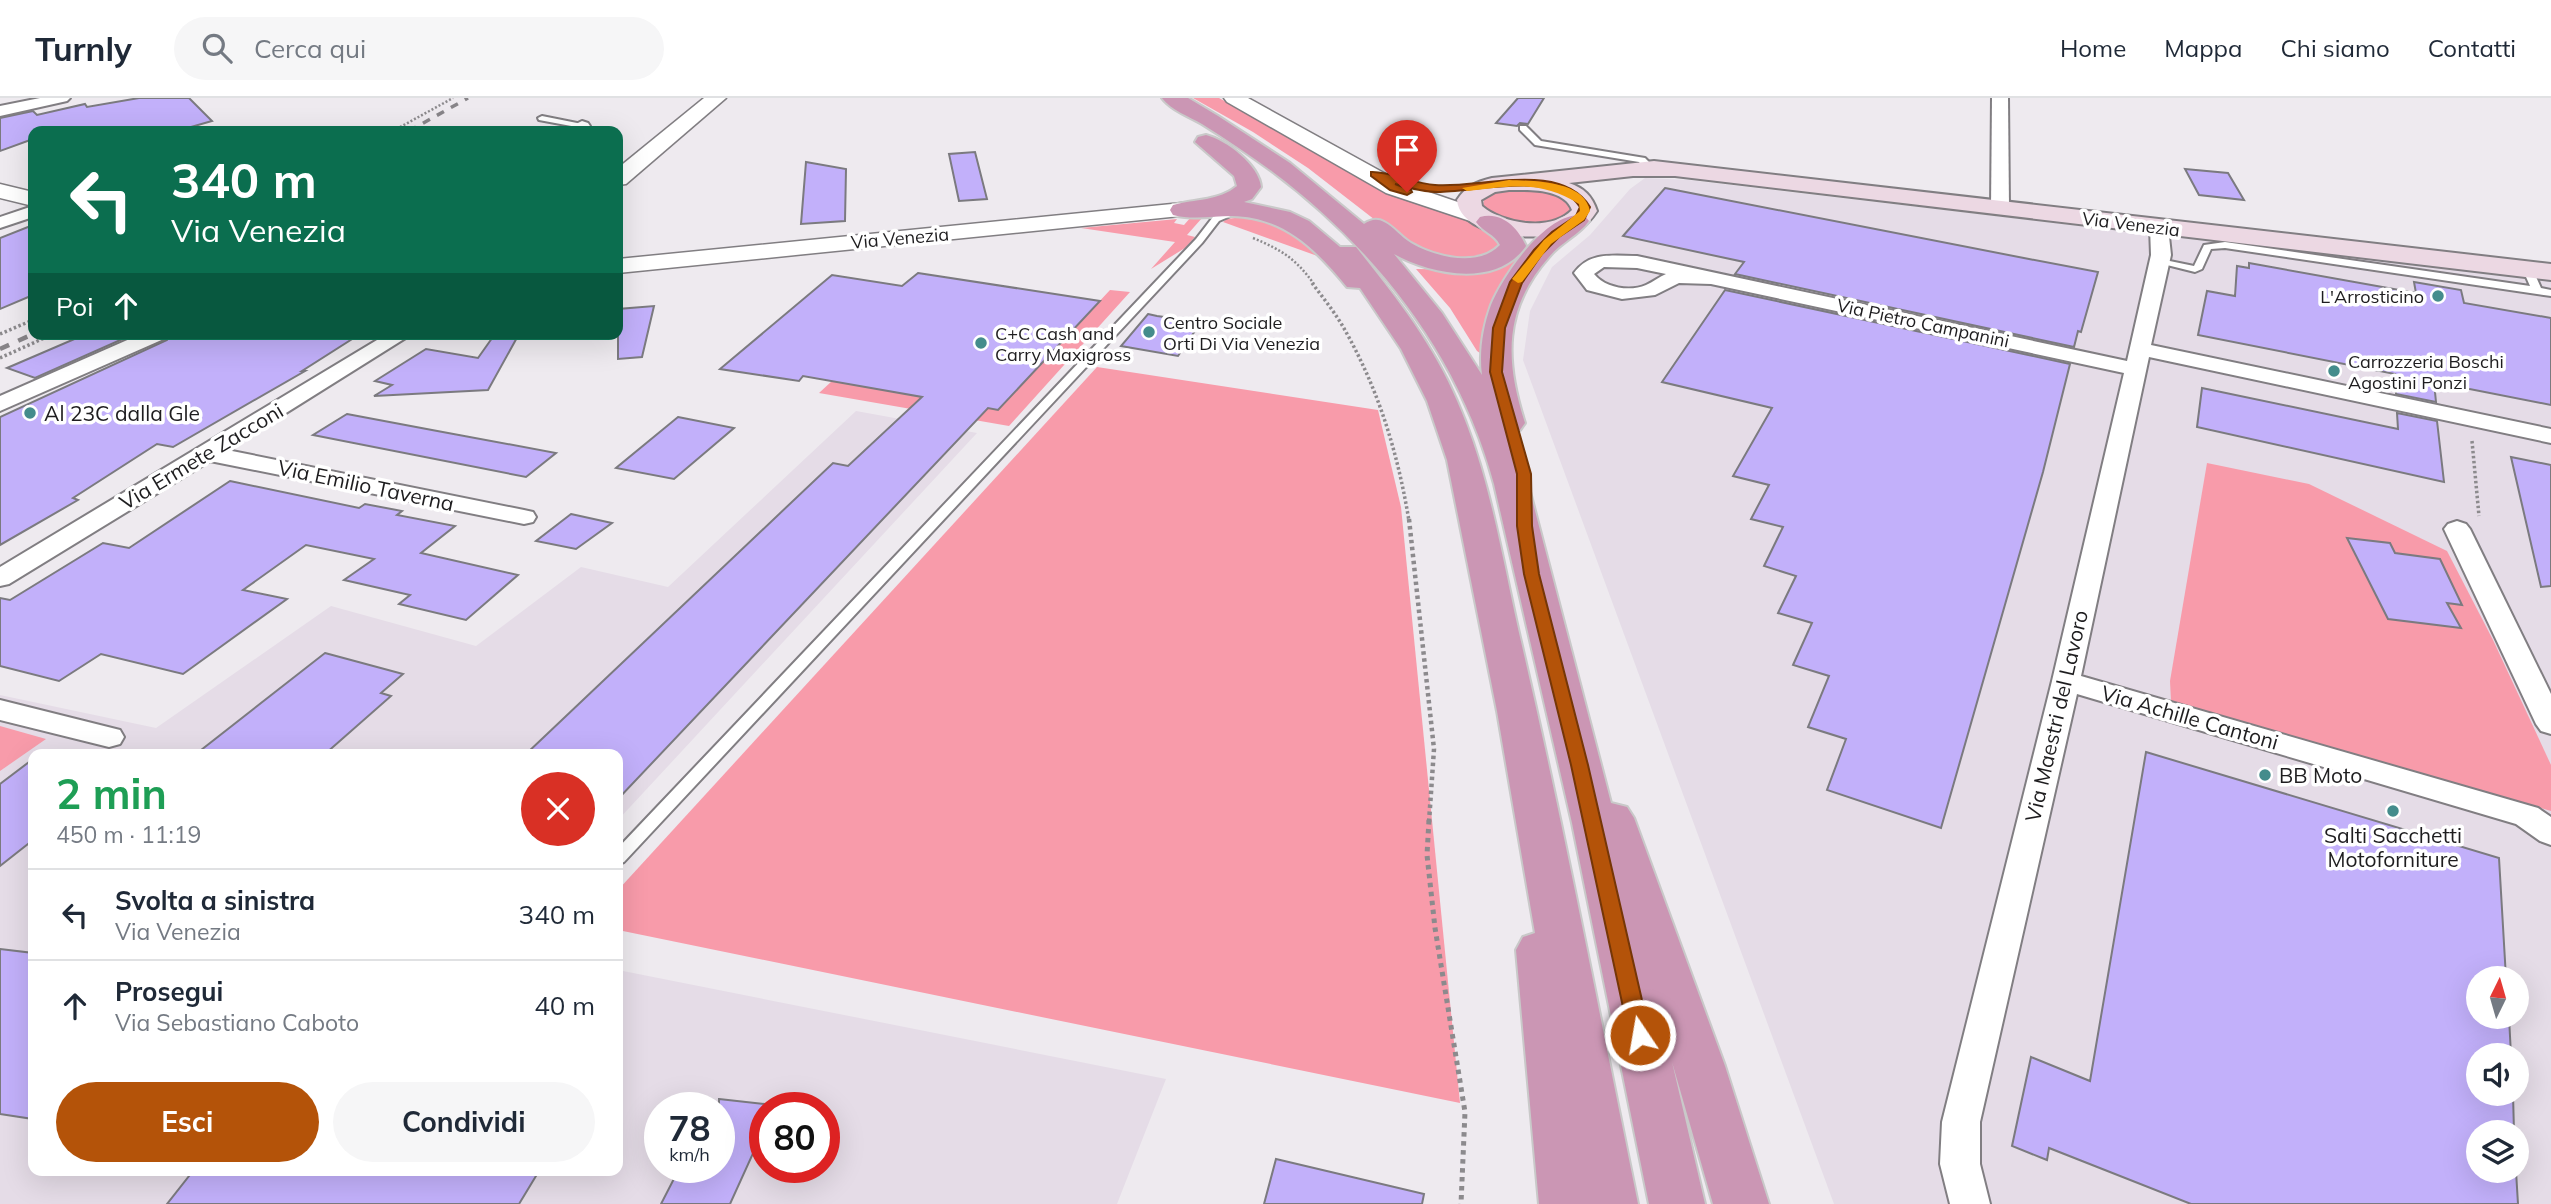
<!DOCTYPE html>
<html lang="it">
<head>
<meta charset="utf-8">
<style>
  :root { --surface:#fff; --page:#f6f6f7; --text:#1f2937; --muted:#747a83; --line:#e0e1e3; --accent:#b45309 }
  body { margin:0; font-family:Mulish,sans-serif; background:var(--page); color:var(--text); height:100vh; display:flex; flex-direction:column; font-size:26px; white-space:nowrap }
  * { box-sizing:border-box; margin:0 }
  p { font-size:23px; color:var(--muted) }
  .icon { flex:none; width:38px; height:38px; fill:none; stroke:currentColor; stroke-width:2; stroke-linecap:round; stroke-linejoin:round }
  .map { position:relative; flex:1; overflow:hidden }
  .sheet { position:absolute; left:28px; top:651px; width:595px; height:427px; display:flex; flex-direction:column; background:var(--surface); border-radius:14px; box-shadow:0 7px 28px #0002 }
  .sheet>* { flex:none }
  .top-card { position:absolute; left:28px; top:28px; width:595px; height:214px; border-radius:14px; box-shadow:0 7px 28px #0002; background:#0b6e4f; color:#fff; overflow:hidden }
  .needle { width:46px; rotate:5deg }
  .buttons { position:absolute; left:2466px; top:868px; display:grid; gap:14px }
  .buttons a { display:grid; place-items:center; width:63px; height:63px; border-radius:50%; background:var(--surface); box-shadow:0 7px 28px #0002; font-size:35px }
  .speed { position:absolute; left:644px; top:994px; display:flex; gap:14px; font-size:35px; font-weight:700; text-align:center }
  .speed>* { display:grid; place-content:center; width:91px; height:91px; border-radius:50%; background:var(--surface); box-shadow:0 7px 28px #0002; line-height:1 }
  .speed small { font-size:18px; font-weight:400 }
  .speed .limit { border:10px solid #d22; background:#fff; color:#111 }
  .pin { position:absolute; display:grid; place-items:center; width:60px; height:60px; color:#fff; margin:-72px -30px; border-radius:50% 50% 50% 0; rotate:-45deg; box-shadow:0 0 7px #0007 }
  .pin .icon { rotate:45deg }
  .me { position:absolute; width:77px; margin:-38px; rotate:348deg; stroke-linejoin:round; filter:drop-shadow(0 0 5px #0008) }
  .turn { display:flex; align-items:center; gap:24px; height:147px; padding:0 28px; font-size:32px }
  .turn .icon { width:91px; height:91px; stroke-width:2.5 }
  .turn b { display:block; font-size:49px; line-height:60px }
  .then { display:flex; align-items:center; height:66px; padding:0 28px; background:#0003; gap:14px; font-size:26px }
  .round { display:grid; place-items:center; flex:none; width:74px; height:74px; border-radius:37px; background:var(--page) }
  .headline { display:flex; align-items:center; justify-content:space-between; height:119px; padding:0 28px }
  h1 { font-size:42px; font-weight:700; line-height:52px; color:#1e9e55 }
  .button { display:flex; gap:14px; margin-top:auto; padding:14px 28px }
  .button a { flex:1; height:80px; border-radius:42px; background:var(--accent); color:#fff; font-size:28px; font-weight:700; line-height:80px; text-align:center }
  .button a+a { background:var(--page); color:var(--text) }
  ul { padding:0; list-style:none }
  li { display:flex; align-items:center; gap:21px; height:91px; padding:0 28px; border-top:2px solid var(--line) }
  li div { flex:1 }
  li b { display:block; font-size:26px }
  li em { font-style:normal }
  header { display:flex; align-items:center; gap:42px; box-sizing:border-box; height:98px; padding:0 35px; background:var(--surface); border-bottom:2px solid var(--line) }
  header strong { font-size:33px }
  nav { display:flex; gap:38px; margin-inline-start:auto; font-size:24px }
  .search { width:490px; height:63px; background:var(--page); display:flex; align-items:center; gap:18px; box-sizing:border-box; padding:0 24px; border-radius:38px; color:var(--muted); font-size:26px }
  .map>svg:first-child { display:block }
  .built { fill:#e5dce7; fill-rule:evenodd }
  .green { fill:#f89baa }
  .building { fill:#c2b0fa; stroke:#7b7a7f; stroke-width:2 }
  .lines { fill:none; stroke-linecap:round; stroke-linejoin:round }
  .service-casing { stroke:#817e82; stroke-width:4 }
  .minor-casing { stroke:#817e82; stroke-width:4 }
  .tertiary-casing { stroke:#817e82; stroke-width:3 }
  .secondary-casing { stroke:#817e82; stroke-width:4 }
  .trunk-casing { stroke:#c9c9c9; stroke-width:4 }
  .path-far3 { stroke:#8c8a8d; stroke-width:2.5; stroke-dasharray:2 2; stroke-linecap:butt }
  .path-far2 { stroke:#8c8a8d; stroke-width:3.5; stroke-dasharray:2.5 2.5; stroke-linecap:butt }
  .path-far1 { stroke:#8c8a8d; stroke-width:4.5; stroke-dasharray:3.5 3.5; stroke-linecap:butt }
  .path { stroke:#8c8a8d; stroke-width:5; stroke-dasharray:4.5 4.5; stroke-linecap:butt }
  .service { fill:#fff; fill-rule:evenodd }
  .minor { fill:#fff; fill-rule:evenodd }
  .tertiary { fill:#fff; fill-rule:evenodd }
  .secondary { fill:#ecd8e3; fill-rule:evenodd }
  .trunk { fill:#cb96b4; fill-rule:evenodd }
  .rail-far1 { stroke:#878488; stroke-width:3.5; stroke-dasharray:8 8; stroke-linecap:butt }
  .rail { stroke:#878488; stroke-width:4.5; stroke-dasharray:10 10; stroke-linecap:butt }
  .route { fill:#b45309; stroke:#753606; stroke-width:2 }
  .slow { fill:#f59e0b }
  .poi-dot { fill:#448c8c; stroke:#fff; stroke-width:2.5 }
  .labels { text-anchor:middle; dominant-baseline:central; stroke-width:7; stroke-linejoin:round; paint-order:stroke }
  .far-street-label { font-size:18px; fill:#1e1d1f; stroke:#fff }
  .far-poi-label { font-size:18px; fill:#1e1d1f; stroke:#fff; text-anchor:start }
  .poi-label { font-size:21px; fill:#1e1d1f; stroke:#fff; text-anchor:start }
  .street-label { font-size:21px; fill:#1e1d1f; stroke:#fff }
</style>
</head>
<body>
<header>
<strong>Turnly</strong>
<div class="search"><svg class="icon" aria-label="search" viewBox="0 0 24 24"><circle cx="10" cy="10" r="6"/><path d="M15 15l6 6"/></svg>Cerca qui</div>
<nav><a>Home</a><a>Mappa</a><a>Chi siamo</a><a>Contatti</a></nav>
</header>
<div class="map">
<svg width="2551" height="1106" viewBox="0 0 2551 1106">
  <rect width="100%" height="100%" fill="#eeeaef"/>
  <!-- built -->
  <g class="built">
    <path d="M1645,80L1689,82L2551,183V1106H1834L1523,262L1530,213L1552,169L1590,137L1630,91ZM2478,880H2516V919H2478ZM2478,957H2516V996H2478ZM2478,1034H2516V1073H2478Z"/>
    <path d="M856,313L977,335L618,722V656H33V1073H618V872L1166,981L1117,1106H0V597L156,630L331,508L476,548L581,469L668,489ZM660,1010H719V1069H660ZM765,1010H824V1069H765Z"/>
  </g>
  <!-- green -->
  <g class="green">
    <path d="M1193,0H1219L1378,87L1476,124L1504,146L1480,161L1437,160L1388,132L1308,70L1253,34Z"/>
    <path d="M1533,90L1563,99L1571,108V113C1549,136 1505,124 1483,110L1484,99L1498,92Z"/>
    <path d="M1250,118L1280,124L1323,160L1223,124L1227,121Z"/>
    <path d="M1191,119L1202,120L1187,137L1195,139L1185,150L1151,171L1175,144L1081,130L1177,121L1174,125L1184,127Z"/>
    <path d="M1521,158L1505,182L1480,255L1477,253L1450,210L1416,171L1489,172L1509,166Z"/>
    <path d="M1110,192L1130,194L1009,328L819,295L832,283L998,312Z"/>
    <path d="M1097,269L1378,312L1401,409L1460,1005L618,832V792Z"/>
    <path d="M2207,365L2309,386L2447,453L2493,542L2551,667V713L2171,603L2170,583Z"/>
    <path d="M0,628L46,641L0,673Z"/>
  </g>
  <!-- building -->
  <g class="building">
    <path d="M139,0H189L212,23L177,33H33V41L0,53V20L33,13L37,17L85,6L87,9Z"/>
    <path d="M1518,0H1544L1528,26L1520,25L1517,28L1496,25Z"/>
    <path d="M975,54L987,101L959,103L949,56Z"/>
    <path d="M806,64L846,71L845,123L801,126Z"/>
    <path d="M2185,71L2228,75L2244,102L2199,97Z"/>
    <path d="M1665,90L2029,161L2098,174L2081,234L2078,233L2074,249L1735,176L1744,164L1623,138Z"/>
    <path d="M33,127V197L0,211V140Z"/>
    <path d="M2249,165L2416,195L2414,184L2461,192L2464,205L2551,220V307L2434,284L2436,304L2396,296L2395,276L2198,237L2207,193L2235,198L2237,168L2249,170Z"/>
    <path d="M918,175L1100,203L998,312L988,310L618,701V656H526L833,365L848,368L922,299L803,278L799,283L720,271L832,177L902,188Z"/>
    <path d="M1725,192L2070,266L2043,374L1941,730L1827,692L1846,641L1808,629L1829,578L1793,567L1812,525L1778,515L1796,478L1764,468L1783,429L1751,421L1769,387L1733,378L1772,310L1662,284Z"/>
    <path d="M654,208L642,259L618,261V211Z"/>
    <path d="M1148,216L1157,218L1201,224L1178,258L1121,248Z"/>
    <path d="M86,236H134L35,280L7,270Z"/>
    <path d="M171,236H360L302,273H305L173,349L157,346L73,400L78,402L0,447V319L167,242Z"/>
    <path d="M495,236H519L488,292L374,298L392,287L375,283L426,251L478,260Z"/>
    <path d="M2202,290L2398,331L2397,315L2437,323L2444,384L2197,329Z"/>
    <path d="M347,316L432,332L556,355L526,379L313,337Z"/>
    <path d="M678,319L734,330L674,381L616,370Z"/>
    <path d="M2511,359L2551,367V488L2541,489Z"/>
    <path d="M230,383L359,410L365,406L402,413L397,417L455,428L421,455L518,477L466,522L399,506L410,497L344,482L374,461L306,447L243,492L287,501L183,576L101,556L59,583L0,568V500L10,502L103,445L129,450Z"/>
    <path d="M571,416L612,425L576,451L536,443Z"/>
    <path d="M2347,440L2390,445L2395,455L2440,461L2462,507L2447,505L2461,530L2388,521Z"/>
    <path d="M325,555L403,576L381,595L391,598L325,656H196Z"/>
    <path d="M2146,654L2499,760L2506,880H2478V919H2509L2511,957H2478V996H2513L2514,1034H2478V1073H2516L2518,1106H2191L2049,1050L2047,1062L2012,1048L2031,959L2090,983Z"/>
    <path d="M33,661V742L0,768V686Z"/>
    <path d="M0,851L33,855V1021L0,1016Z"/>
    <path d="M719,1001L765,1006V1029L730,1106H661L680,1069H719Z"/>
    <path d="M1276,1061L1424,1096L1422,1106H1264Z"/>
    <path d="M193,1073H539L519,1106H167Z"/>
  </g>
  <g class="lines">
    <!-- service casing -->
    <g class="service-casing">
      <g id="service">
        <path d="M542,18L582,26L586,28L582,30L539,22L538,20Z"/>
        <path d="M1520,28H1526L1541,43L1645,60L1651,66L1654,74L1647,76L1639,64L1535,47L1520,32Z"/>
        <path d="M1234,111L1242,113L1219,123L1202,145L624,764L618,766V750L1196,141L1213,119Z"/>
        <path d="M2225,144L2530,188L2523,172L2528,169L2533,172L2541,190L2551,192V198L2225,150L2211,151L2202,171L2195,174L2155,164L2160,161L2194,168L2204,147Z"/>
      </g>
    </g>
    <!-- minor casing -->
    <g class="minor-casing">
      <g id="minor">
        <path d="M40,0H70L67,3L0,18V8Z"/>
        <path d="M1992,0H2008L2009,110L2000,115L1991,110Z"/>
        <path d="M582,23L588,25L590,28L588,31L562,33Z"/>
        <path d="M33,108V119L0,130V119Z"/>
        <path d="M2159,123L2168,129L2171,157L2151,247L2551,331V345L2149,259L2081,578L2538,710L2551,719V747L2540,743L2516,726L2077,596L1980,1024V1066L1990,1106H1950L1940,1066L1942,1024L2052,583L2124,275L1711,186L1679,185L1655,197L1622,201L1587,192L1574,175C1590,153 1613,158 1637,158L2127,263L2151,157L2150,129ZM1604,169L1637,170L1666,176C1659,179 1653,184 1646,187C1630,194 1605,190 1594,176Z"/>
        <path d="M141,236H169L166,240L0,313V298Z"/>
        <path d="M387,236H412L227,352L524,412L533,414L536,419L533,424L524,426L210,363L9,486L0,488V469Z"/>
        <path d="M2457,423L2466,426L2470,431L2551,596V636L2541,633L2536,626L2444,431L2448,426Z"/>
        <path d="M0,602L120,632L124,639L120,646L109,649L0,622Z"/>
      </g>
    </g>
    <!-- tertiary casing -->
    <g class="tertiary-casing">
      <g id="tertiary">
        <path d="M704,0H726L626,86L618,87V70Z"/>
        <path d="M1224,0H1248L1402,85L1490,115L1493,120L1490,125L1482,127L1386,95L1227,4Z"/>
        <path d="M0,86L33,94V108L0,100Z"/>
        <path d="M1182,105L1190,107L1193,112L1190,117L618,175V161Z"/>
      </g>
    </g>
    <!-- secondary casing -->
    <g class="secondary-casing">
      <path id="secondary" d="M1654,63L2551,166V182L1675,78H1633L1569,85C1584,90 1592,98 1597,113C1593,119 1589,125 1582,129C1554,145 1461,144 1457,102C1466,88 1476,84 1492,80ZM1509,92C1528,92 1564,90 1572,112C1551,134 1503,126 1482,108L1481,102L1495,94Z"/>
    </g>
    <!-- trunk casing -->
    <g class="trunk-casing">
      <g id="trunk">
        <path d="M1162,0H1188L1218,18L1290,65L1364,126C1370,122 1377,120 1384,124C1394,129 1401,139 1411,145C1435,159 1478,170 1500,147C1495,136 1483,134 1476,124L1480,119C1502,113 1518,130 1526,148C1497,190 1432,177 1394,156L1442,215L1482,277C1479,254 1483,229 1491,207C1503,178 1549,109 1585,118L1589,123C1579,137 1560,145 1549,159C1503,211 1505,263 1525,325L1520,332L1510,334L1528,386L1611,705L1627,709L1634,720L1725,968L1769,1106H1713L1672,964L1705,1106H1649L1572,725L1494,386C1460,259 1378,153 1273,74C1250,57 1226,41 1202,26C1190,19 1171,12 1162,0Z"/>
        <path d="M1206,37C1226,42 1259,67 1261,89L1252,101L1244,104L1290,114L1309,123L1340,149H1356C1395,198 1433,246 1457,303C1491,380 1503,467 1522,548C1565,733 1600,920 1638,1106H1539L1516,852L1523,839L1535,835L1497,613L1447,362L1427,303L1401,251L1360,190L1347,189C1316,151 1284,119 1232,118C1213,118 1192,122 1173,117L1170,112L1173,107C1195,101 1219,103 1237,88L1234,78L1195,44L1198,39Z"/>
      </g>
    </g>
    <!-- path-far3 -->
    <g class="path-far3">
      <path d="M393,33L453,0"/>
      <path d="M1253,140C1282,152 1296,161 1314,186"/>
    </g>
    <!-- path-far2 -->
    <g class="path-far2">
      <path d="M1312,185C1324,201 1337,217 1346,234C1379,293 1398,356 1409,423"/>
      <path d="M0,236L33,222"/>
      <path d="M0,260L53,236"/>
      <path d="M2472,343L2479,418"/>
    </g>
    <!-- path-far1 -->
    <path class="path-far1" d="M1409,421L1434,651L1429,724"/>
    <!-- path -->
    <path class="path" d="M1429,722L1427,757L1435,830L1465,1014L1461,1106"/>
    <!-- service -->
    <use href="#service" class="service"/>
    <!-- minor -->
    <use href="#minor" class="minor"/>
    <!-- tertiary -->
    <use href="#tertiary" class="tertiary"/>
    <!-- secondary -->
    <use href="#secondary" class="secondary"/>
    <!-- trunk -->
    <use href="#trunk" class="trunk"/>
    <!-- rail-far1 -->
    <path class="rail-far1" d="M409,33L468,0"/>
    <!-- rail -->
    <path class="rail" d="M0,251L33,236"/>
  </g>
  <!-- route -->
  <path class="route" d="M1371,74C1389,73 1415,86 1435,87C1479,91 1561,62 1590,109L1584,122L1559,139L1542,156L1522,185L1505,230L1502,274L1531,376L1532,428L1539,476L1588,667L1650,937L1647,943L1640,945L1632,943L1629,937L1571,667L1524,476L1517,428V376L1490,274L1493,230L1510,184L1534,152L1552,134L1576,118L1580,109C1557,72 1474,94 1438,94C1424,94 1409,90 1395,86L1411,92L1412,94L1407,97L1390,92L1371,78Z"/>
  <!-- slow -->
  <path class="slow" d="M1509,82C1533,83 1584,82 1590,113L1584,122L1551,146L1522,184L1518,185L1512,181L1544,142L1580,113L1579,106C1541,82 1510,88 1467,93L1462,90Z"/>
  <!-- markers -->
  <g class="poi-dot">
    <circle cx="2438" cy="198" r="7"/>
    <circle cx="1149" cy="234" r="7"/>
    <circle cx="981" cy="245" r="7"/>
    <circle cx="2334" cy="273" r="7"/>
    <circle cx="30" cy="315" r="7"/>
    <circle cx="2265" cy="677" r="7"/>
    <circle cx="2393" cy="713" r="7"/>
  </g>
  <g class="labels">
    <!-- far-street labels -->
    <g class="far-street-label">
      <text transform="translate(2131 126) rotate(7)">Via Venezia</text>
      <text transform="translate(900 140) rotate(-5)">Via Venezia</text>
      <text transform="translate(1923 225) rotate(12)">Via Pietro Campanini</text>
    </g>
    <!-- far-poi labels -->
    <g class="far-poi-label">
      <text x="2424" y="198" text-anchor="end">L'Arrosticino</text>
      <text x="1163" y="224">Centro Sociale<tspan x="1163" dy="21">Orti Di Via Venezia</tspan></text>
      <text x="995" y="235">C+C Cash and<tspan x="995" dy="21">Carry Maxigross</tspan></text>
      <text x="2348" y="263">Carrozzeria Boschi<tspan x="2348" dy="21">Agostini Ponzi</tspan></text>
    </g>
    <!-- poi labels -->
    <g class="poi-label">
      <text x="44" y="315">Al 23C dalla Gle</text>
      <text x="2279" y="677">BB Moto</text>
      <text x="2393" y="737" text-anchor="middle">Salti Sacchetti<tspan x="2393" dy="24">Motoforniture</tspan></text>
    </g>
    <!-- street labels -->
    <g class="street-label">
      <text transform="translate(201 358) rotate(-31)">Via Ermete Zacconi</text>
      <text transform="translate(366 387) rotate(12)">Via Emilio Taverna</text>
      <text transform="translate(2056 618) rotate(-77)">Via Maestri del Lavoro</text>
      <text transform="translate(2190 619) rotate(16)">Via Achille Cantoni</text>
    </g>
  </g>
</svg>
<div class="buttons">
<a><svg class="needle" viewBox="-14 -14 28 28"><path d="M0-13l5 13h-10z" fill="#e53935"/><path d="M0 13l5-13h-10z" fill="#747a83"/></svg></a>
<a><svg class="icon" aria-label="sound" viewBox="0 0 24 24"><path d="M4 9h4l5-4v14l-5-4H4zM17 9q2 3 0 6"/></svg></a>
<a><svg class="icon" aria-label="layers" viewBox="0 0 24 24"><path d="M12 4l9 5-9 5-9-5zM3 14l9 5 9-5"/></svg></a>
</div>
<div class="speed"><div>78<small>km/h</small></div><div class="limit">80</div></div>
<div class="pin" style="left:1407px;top:94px;background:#d93025"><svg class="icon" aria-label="arrive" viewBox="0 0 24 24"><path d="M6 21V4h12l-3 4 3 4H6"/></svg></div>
<svg class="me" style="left:1640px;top:937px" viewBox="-20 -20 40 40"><circle r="17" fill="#b45309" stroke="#fff" stroke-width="3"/><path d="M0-11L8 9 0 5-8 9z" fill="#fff"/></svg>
<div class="top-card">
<div class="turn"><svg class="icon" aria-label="left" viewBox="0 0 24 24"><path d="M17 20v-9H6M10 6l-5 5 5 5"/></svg><div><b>340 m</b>Via Venezia</div></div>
<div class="then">Poi<svg class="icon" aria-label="ahead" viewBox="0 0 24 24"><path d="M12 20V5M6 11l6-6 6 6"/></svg></div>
</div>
<section class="sheet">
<div class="headline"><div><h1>2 min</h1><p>450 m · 11:19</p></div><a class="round" style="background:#d93025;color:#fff"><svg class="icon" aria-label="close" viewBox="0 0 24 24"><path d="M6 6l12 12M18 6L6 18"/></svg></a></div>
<ul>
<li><svg class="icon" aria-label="left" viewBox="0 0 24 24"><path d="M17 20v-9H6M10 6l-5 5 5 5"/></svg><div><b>Svolta a sinistra</b><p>Via Venezia</p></div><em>340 m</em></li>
<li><svg class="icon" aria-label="ahead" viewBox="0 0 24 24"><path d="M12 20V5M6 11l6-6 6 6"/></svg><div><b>Prosegui</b><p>Via Sebastiano Caboto</p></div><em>40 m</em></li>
</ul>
<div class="button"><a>Esci</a><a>Condividi</a></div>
</section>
</div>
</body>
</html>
